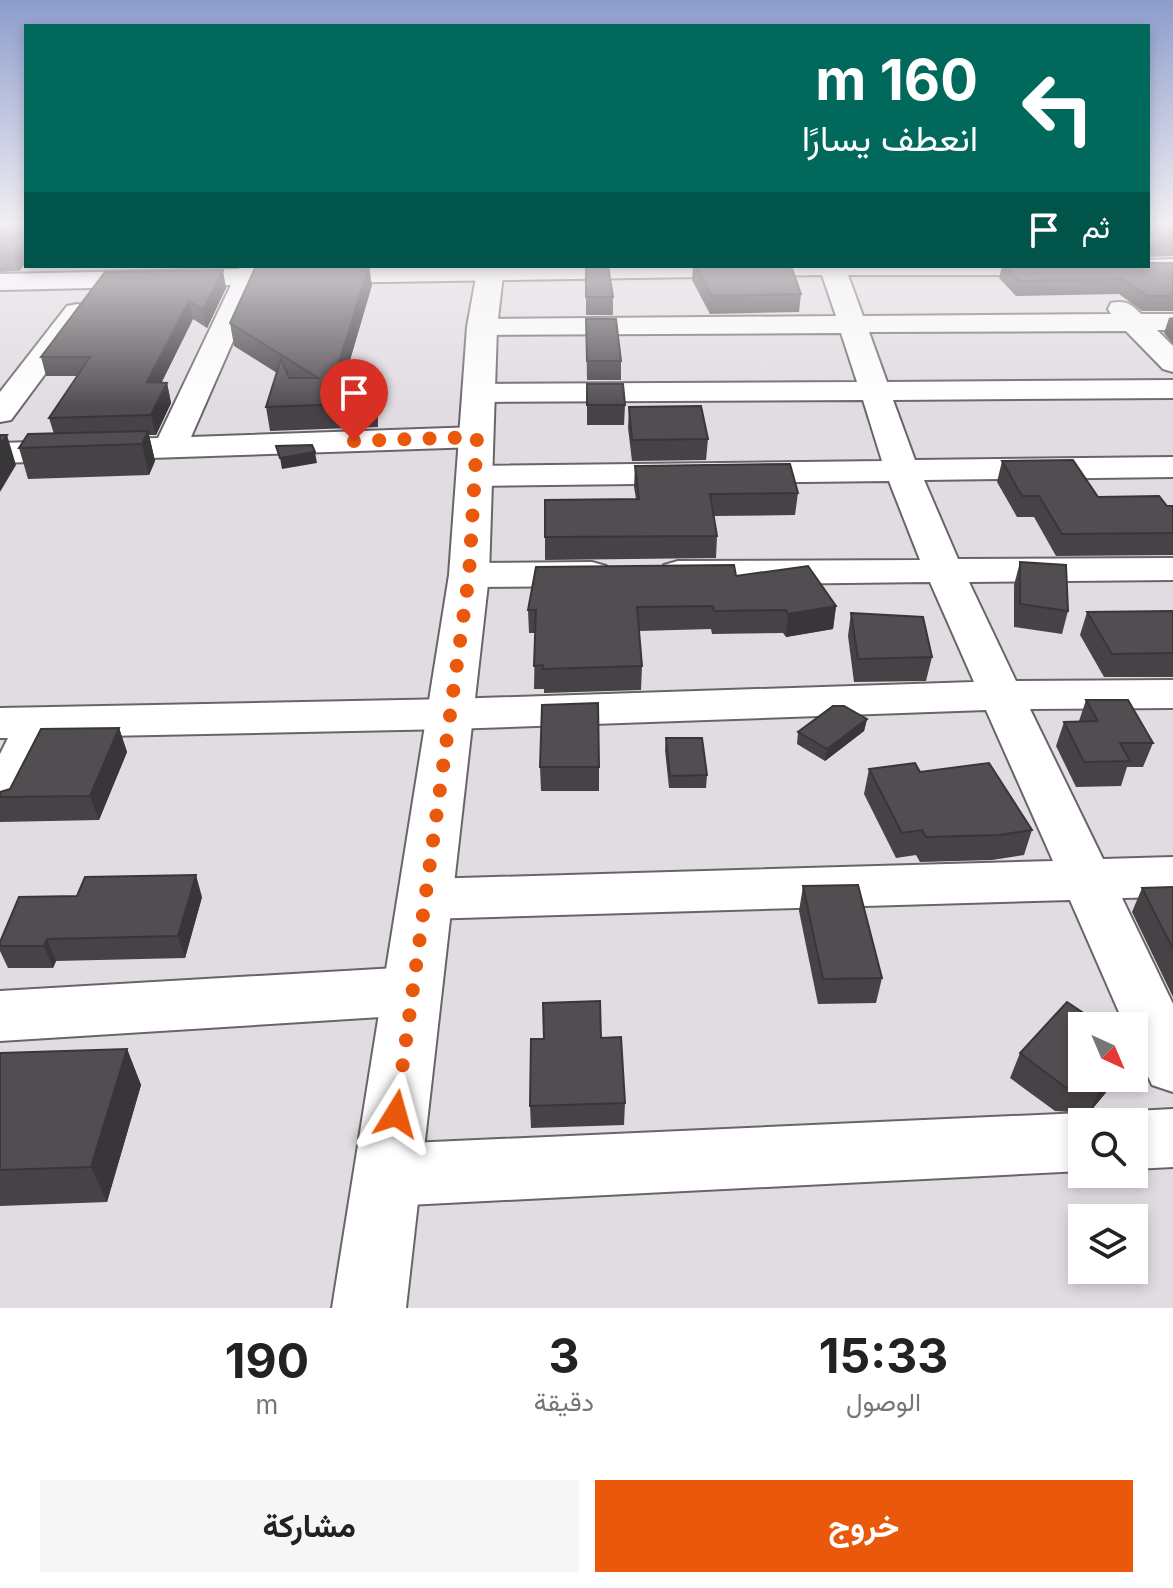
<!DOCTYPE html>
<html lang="ar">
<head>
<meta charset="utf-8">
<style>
  :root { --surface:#fff; --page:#f6f6f6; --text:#222; --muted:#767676; --accent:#ea580c }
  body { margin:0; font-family:Inter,Vazirmatn,sans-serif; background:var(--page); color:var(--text); direction:rtl; height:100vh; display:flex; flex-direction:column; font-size:30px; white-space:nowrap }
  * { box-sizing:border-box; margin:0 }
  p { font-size:26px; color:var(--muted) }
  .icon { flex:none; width:44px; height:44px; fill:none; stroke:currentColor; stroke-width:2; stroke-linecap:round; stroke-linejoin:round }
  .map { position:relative; height:1308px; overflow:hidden; direction:ltr }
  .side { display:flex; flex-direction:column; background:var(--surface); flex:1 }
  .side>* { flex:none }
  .hud { position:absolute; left:24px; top:24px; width:1126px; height:244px; border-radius:0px; box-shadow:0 4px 12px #0003; direction:rtl; background:#00695c; color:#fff; overflow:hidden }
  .needle { width:52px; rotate:136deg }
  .tools { position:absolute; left:1068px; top:1012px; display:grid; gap:16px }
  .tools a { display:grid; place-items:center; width:80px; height:80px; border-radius:0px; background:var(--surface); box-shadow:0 4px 12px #0003; font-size:40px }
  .pin { position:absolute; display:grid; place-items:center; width:68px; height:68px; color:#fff; margin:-82px -34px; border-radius:50% 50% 50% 0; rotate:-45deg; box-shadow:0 0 8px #0007 }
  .pin .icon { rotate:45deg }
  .me { position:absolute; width:88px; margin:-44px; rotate:8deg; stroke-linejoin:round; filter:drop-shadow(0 0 6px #0008) }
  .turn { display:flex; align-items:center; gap:28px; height:168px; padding:0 40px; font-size:36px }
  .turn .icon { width:104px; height:104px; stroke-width:2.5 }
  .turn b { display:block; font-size:56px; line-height:68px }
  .then { display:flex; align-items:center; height:76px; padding:0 40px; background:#0003; gap:16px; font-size:30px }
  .eta { display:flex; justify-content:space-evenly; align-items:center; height:136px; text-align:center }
  .eta b { font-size:48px; font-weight:700; line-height:56px }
  .primary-button { display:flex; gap:16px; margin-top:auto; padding:16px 40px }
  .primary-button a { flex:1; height:92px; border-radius:0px; background:var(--accent); color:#fff; font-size:32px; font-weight:700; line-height:92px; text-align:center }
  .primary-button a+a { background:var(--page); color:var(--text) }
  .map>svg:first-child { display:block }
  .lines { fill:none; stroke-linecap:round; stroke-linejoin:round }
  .street-casing { stroke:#696469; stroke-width:4 }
  .primary-casing { stroke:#696469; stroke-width:4 }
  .street { fill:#fff; fill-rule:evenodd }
  .primary { fill:#fff; fill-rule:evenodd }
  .wall { fill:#464246 }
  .shaded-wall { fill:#393639 }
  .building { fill:#514d51; stroke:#393639; stroke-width:2 }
  .route { stroke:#ea580c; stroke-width:14; stroke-dasharray:0 25.2 }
</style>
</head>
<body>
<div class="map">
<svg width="1173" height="1308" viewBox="0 0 1173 1308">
  <rect width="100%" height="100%" fill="#e1dce1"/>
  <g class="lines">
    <!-- street casing -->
    <g class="street-casing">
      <g id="street">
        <path d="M1173,259V275H848L863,316L1111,314L1108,309L1111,303C1126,300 1131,304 1141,314H1173V330H1157L1173,346V372L1163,369L1126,331L869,332L887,382L1173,380V398L893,400L915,460L1173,457V477L924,480L958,559L1173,558V580L969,582L1016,681L1173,680V708L1030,709L1103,859L1173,857V897L1122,898L1173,1004V1092L1152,1085L1134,1046V1026H1125L1070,900L426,919L407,913L400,899L407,885L426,879L1053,861L986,710L451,729L54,737L17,812L0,817V754L8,738H0V708L451,699L974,682L930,582L678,585L664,581L659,573L664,565L678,561L920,560L889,481L475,486L463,483L458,476L463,469L475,466L882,461L863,400L479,402L468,399L464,393L468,387L479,384L857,382L841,333L482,335L472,333L468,327L472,321L482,319L836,316L822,275L258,284L191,437L477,427L488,430L493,437L488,444L477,447L0,463V443L158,438L231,285L0,290V274L239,269L240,266H266L264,269L403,266H1148V260Z"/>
        <path d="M77,304L87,306L91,312L11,420L0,422V392L67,306Z"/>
        <path d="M592,562L606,566L611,574L606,582L592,586L469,587L455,583L450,575L455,567L469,563Z"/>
        <path d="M413,967L433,974L441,991L433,1008L413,1015L0,1041V991Z"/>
        <path d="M1173,1109V1167L1134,1169V1122H1110L1112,1119L1134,1111Z"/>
        <path d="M1082,1113L1105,1122H1082V1171L388,1206L365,1197L356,1175L365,1153L388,1144Z"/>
      </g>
    </g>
    <!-- primary casing -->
    <g class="primary-casing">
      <path id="primary" d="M478,266H504L497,327L489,575L406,1308H332L449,575L467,327Z"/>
    </g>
    <!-- street -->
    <use href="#street" class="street"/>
    <!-- primary -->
    <use href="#primary" class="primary"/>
  </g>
  <!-- wall -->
  <g class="wall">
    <path d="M0,224H26V263L19,271L0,272Z"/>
    <path d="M1148,224H1173V256L1148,257Z"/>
    <path d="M1173,263V311H1142L1119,294L1016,296L999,278L1002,266H1148Z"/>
    <path d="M586,266L613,297V315H586Z"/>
    <path d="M693,266H791L801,294L799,312L710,314L692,280Z"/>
    <path d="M105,272L226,288L207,328L193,319L161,383H167L171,403L156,435H149L155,461L149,475L28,479L19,448L54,434L49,418L77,376H46L41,357Z"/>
    <path d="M372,285L345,377H374L377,401L378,427L270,431L266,407L277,373L234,346L230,323Z"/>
    <path d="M1173,317V344L1164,333L1169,318Z"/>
    <path d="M586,319L621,361V380H587Z"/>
    <path d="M587,384L625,405L624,425H587Z"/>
    <path d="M629,407L708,439L706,460L632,461L628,428Z"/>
    <path d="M1002,461L1098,497L1173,506V555L1056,556L1034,517H1017L997,482Z"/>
    <path d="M635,466L798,493L795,515L714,516L717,536L716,558L545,560V537L636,499L634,487Z"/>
    <path d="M1020,562L1068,611L1062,634L1014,627V585Z"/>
    <path d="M736,576L836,606L833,629L786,637L783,633L712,634L711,629L639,631L642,666L641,690L544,693V689H534L535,633H529L528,610Z"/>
    <path d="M1173,611V677H1104L1080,635L1087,612Z"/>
    <path d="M851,613L932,657L926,681L854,682L848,636Z"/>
    <path d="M1086,700L1153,743L1143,767H1127L1121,786L1076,787L1056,746L1064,722L1079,721Z"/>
    <path d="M867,719L864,731L825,761L797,744L798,732Z"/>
    <path d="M119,728L127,752L99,820L0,822V792L10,789Z"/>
    <path d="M666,738L707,775L706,788H669L665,750Z"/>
    <path d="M540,767H599V791H541Z"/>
    <path d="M869,769L1032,830L1024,855L992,860L920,862L916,855L896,858L864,794Z"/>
    <path d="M803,886L882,978L876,1003L818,1004L799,911Z"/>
    <path d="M1173,887V997L1132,912L1142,888Z"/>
    <path d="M202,897L185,958L56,961L53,968H8L0,951V942Z"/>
    <path d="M601,1038L625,1103L624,1125L531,1128L530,1106Z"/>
    <path d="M127,1049L141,1085L107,1202L0,1206V1053Z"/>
    <path d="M1020,1053L1118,1078L1089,1113L1055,1111L1010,1078Z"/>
  </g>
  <!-- shaded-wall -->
  <g class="shaded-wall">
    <path d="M22,248L26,263L19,271L14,255Z"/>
    <path d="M369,266L372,285L338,401L334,378Z"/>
    <path d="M223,270L226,288L207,328L203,310Z"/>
    <path d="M189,301L193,319L152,402L147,382Z"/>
    <path d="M374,377L377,401L378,427L375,403Z"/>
    <path d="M167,383L171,403L156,435L151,415Z"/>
    <path d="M148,431L155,461L149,475L142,444Z"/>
    <path d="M7,435L16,465L0,492V445Z"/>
    <path d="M315,452L317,463L282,469L280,458Z"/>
    <path d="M836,606L833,629L786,637L788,614Z"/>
    <path d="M867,719L864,731L825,761L827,749Z"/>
    <path d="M119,728L127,752L99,820L90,796Z"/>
    <path d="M196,875L202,897L185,958L178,936Z"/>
    <path d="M47,939L56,961L53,968L44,946Z"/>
    <path d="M127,1049L141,1085L107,1202L91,1167Z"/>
    <path d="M1109,1078H1118L1089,1113L1100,1088Z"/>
  </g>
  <!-- building -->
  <g class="building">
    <path d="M0,224H26V248H22L14,255L0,256Z"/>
    <path d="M1148,224H1173V242L1152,243L1148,249Z"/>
    <path d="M1148,263H1173V296H1147L1123,279L1019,281L1005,266H1148Z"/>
    <path d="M256,266H369L334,378L374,377L375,403L266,407L281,359L289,378H318L230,323Z"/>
    <path d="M586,266H608L613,297H586Z"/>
    <path d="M695,266H791L801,294L712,296Z"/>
    <path d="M223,270L203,310L189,301L147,382L167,383L151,415L49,418L90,357H41L105,272Z"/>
    <path d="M586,319H616L621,361H587Z"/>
    <path d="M587,384H623L625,405H587Z"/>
    <path d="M701,406L708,439L632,440L629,407Z"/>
    <path d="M148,431L142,444L19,448L28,434Z"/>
    <path d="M0,435H7L0,445Z"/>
    <path d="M312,445L315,452L280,458L276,446Z"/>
    <path d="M1073,460L1098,497L1159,496L1167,506H1173V533L1062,534L1039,496H1022L1002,461Z"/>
    <path d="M790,464L798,493L710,494L717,536L545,537V500L639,499L635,466Z"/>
    <path d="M1020,562L1066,565L1068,611L1020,604Z"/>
    <path d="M734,565L736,576L808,566L836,606L788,614L786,610L714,611L713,606L637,607L642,666L543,669V665L534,666L536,610H528L536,567Z"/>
    <path d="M1173,611V653L1112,654L1087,612Z"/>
    <path d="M851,613L923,617L932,657L858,659Z"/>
    <path d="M1086,700H1128L1153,743H1120L1130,761L1084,762L1064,722L1098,721Z"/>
    <path d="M598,703L599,767H540L542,705Z"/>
    <path d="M833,706H844L867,719L827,749L798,732Z"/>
    <path d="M119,728L90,796L0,797V792L10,789L41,729Z"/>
    <path d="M666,738H702L707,775L670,776Z"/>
    <path d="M915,763L920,772L989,763L1032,830L999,835L926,837L922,830L902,833L869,769Z"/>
    <path d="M196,875L178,936L47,939L44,946H0V942L19,897L77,896L85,877Z"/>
    <path d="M858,885L882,978L823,979L803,886Z"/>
    <path d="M1173,887V949L1142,888Z"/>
    <path d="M600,1001L601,1038L621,1037L625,1103L530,1106L531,1039H544L543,1003Z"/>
    <path d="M1067,1002L1103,1026H1082V1078H1109L1100,1088L1065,1087L1020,1053Z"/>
    <path d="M127,1049L91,1167L0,1170V1053Z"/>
  </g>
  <!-- sky -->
  <linearGradient id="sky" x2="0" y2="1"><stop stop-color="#8c9ccd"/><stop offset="0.55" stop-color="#f2eff2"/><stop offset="1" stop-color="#f2eff2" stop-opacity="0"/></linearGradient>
  <rect width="1173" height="407" fill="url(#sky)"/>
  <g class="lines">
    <!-- route -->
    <path class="route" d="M354,441L477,437L469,575L396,1114"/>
  </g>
</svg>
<div class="tools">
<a><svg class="needle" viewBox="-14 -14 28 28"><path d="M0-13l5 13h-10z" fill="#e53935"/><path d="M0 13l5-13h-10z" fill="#767676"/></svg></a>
<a><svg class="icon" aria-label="search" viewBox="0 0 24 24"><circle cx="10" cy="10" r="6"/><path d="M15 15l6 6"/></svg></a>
<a><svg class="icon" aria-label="layers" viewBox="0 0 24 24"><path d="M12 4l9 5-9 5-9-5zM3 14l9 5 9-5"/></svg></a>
</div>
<div class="pin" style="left:354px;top:441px;background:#d93025"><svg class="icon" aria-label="arrive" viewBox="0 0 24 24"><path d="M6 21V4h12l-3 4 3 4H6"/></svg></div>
<svg class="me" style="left:396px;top:1114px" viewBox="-20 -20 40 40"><path d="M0-17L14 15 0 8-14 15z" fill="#ea580c" stroke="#fff" stroke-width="4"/></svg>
<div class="hud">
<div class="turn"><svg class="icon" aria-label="left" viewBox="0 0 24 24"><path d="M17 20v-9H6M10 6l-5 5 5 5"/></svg><div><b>160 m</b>انعطف يسارًا</div></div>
<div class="then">ثم<svg class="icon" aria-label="arrive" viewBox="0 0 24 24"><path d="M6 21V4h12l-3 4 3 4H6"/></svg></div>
</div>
</div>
<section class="side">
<div class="eta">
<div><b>15:33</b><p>الوصول</p></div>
<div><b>3</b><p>دقيقة</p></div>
<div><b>190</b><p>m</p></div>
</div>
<div class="primary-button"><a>خروج</a><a>مشاركة</a></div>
</section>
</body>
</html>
